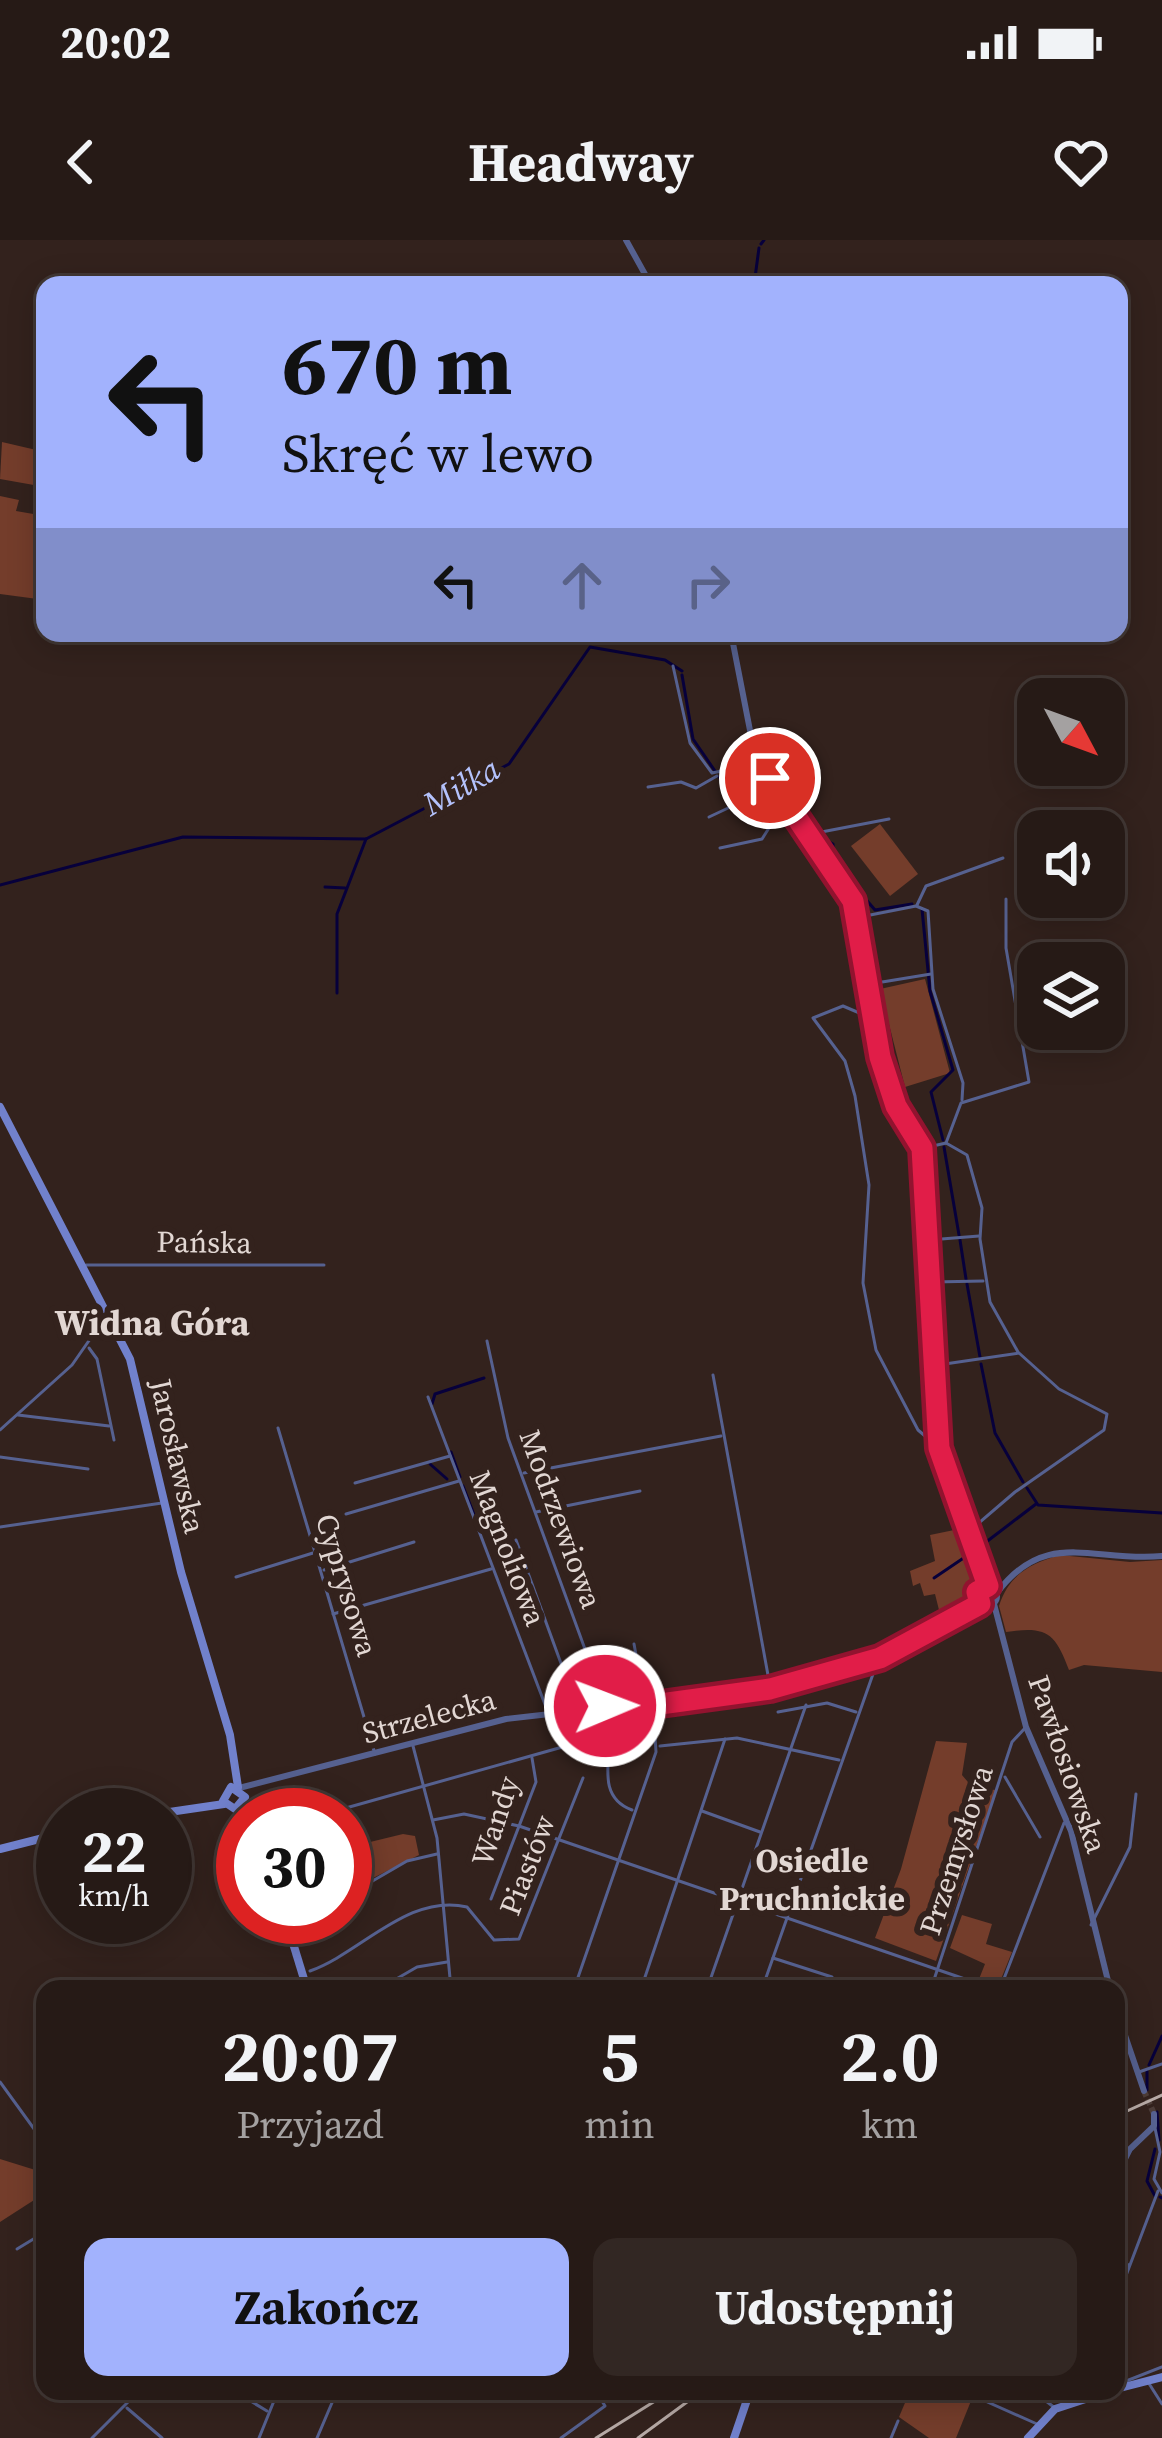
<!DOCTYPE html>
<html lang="pl">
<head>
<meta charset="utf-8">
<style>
  :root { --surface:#261a16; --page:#322723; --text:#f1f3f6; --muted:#a4a1a1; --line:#423835; --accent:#a2b2fd }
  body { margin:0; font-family:"Source Serif 4",serif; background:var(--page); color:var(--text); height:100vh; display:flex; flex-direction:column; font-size:45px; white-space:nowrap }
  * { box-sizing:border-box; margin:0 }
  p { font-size:39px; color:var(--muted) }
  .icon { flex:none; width:66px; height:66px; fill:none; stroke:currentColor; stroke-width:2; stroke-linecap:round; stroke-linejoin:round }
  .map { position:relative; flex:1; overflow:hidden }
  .side { position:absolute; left:36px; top:1740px; width:1089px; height:420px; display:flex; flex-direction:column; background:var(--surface); border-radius:24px; box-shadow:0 6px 30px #0003,0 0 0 3px var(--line) }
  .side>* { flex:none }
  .guide { position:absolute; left:36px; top:36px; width:1092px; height:366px; border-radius:24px; box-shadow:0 6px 30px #0003,0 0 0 3px var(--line); background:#a2b2fd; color:#111; overflow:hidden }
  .needle { width:78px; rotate:131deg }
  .controls { position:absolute; left:1017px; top:438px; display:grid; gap:24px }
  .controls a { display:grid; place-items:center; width:108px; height:108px; border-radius:24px; background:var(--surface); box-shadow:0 6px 30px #0003,0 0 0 3px var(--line); font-size:60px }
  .speed { position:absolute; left:36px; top:1548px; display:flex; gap:24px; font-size:60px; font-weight:700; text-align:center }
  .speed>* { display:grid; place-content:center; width:156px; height:156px; border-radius:50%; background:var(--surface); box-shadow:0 6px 30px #0003,0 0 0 3px var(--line); line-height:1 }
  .speed small { font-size:30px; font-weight:400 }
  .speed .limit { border:18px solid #d22; background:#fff; color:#111 }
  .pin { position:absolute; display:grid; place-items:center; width:102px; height:102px; color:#fff; margin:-51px; border:6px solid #fff; border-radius:50%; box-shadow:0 3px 12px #0007 }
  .me { position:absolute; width:132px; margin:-66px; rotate:89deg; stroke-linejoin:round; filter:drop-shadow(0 0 9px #0008) }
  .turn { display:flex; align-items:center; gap:42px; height:252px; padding:0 48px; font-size:54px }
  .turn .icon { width:156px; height:156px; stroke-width:2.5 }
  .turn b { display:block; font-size:84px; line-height:102px }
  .lanes { display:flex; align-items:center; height:114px; padding:0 48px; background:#0003; justify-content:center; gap:60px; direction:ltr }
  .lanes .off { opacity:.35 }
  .eta { display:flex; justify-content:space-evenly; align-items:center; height:204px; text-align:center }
  .eta b { font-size:72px; font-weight:700; line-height:84px }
  .action { display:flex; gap:24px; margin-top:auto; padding:24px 48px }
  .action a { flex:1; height:138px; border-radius:24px; background:var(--accent); color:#111; font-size:48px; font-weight:700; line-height:138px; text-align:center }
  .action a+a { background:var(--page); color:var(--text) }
  .status { display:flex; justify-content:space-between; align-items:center; height:84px; padding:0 60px; background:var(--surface); direction:ltr }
  .status svg { height:33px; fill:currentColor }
  header { display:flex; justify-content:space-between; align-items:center; height:156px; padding:0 48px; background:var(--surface); font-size:54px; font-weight:700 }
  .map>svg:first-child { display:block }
  .green { fill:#743d2b }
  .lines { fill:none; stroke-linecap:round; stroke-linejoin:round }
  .stream { stroke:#07003b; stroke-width:3 }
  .tertiary-tunnel { stroke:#4d3d38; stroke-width:6; stroke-dasharray:6 3; stroke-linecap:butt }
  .minor { stroke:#566190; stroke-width:3 }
  .tertiary { stroke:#566190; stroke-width:6 }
  .secondary { stroke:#7181cc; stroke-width:8 }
  .rail { stroke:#b7aaa6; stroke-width:3 }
  .route-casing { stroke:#92132f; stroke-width:30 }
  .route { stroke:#e11d48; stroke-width:21 }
  .labels { text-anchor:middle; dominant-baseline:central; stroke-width:12; stroke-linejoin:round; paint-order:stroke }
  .street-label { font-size:30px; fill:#e2d7d3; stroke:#33221d }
  .water-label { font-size:33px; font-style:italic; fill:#b4c2fc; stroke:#33221d }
  .neighbourhood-label { font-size:33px; font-weight:bold; fill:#e2d7d3; stroke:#33221d }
  .quarter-label { font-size:36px; font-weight:bold; fill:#e2d7d3; stroke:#33221d }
</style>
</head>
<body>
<div class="status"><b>20:02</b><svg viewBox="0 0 49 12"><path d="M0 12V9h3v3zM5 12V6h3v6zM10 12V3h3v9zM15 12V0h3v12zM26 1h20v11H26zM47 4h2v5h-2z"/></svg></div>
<header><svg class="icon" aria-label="back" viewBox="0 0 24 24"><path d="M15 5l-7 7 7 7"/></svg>Headway<svg class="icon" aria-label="heart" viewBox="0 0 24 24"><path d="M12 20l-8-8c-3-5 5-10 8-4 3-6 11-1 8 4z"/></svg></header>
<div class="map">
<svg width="1162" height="2198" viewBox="0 0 1162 2198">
  <rect width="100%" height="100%" fill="#33221d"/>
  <!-- green -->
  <g class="green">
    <path d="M2,202L45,212V247L0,239Z"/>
    <path d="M0,256L19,260L16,271L45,276V360L0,354Z"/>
    <path d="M880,584L918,634L890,656L851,606Z"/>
    <path d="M925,739L950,833L905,847L880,749Z"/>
    <path d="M959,1289L975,1342L968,1359L941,1378L935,1354L924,1356L920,1343L913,1346L910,1331L935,1321L930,1295Z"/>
    <path d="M1060,1315L1130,1322L1162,1320V1432L1084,1425L1069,1430C1055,1392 1046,1386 1006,1392L999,1366C1009,1335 1029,1324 1060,1315Z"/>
    <path d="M936,1501L967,1503L962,1535L973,1548L996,1550L936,1721L875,1698L901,1629Z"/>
    <path d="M403,1594L415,1596L419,1615L365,1642L355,1626L368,1619L366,1603Z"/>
    <path d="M962,1675L992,1684L986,1704L1012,1712L999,1744L979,1739L985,1724L950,1708Z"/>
    <path d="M0,1919L45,1933V1953L0,1982Z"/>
    <path d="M910,2151H975L956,2198H929L899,2177Z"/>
  </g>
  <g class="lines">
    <!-- stream -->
    <g class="stream">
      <path d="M761,4L764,0"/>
      <path d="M754,45L759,8"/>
      <path d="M682,435L693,499L715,531"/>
      <path d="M756,506L770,530"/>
      <path d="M773,534L792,562"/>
      <path d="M719,537L743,559"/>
      <path d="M759,566L777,570L807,598"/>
      <path d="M816,595L833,604V621L875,670L912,664"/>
      <path d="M0,645L183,597L366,599L509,524L590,407L665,420L682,431"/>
      <path d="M325,647L345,648"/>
      <path d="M922,669L930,751L953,830L931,852L943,900"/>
      <path d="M337,753V674L366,599"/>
      <path d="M944,907L959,995"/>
      <path d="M960,1000L966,1039"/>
      <path d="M967,1044L980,1117"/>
      <path d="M981,1124L995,1193L1023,1242"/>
      <path d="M432,1164L435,1154L484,1138"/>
      <path d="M451,1212L460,1237"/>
      <path d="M430,1224L447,1239"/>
      <path d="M463,1246L481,1293"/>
      <path d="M1027,1248L1038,1265L1162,1273"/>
      <path d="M977,1309L1036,1264"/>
      <path d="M934,1338L968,1315"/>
      <path d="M1149,1825L1162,1796"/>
      <path d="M1147,1831V1850"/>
      <path d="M1157,1872L1159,1900"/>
      <path d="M1155,1956L1147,1941L1155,1909"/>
      <path d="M1160,1957L1162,1958"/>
    </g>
    <!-- tertiary-tunnel -->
    <path class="tertiary-tunnel" d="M1144,1851L1154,1874"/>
    <!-- minor -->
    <g class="minor">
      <path d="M706,393L729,395"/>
      <path d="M673,426L690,503L712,533L759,523"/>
      <path d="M768,540L744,563L777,575L803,600H811"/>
      <path d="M648,547L681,542L696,548L717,536"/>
      <path d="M709,577L741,562"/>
      <path d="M811,594L889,579"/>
      <path d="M720,608L762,599L776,577"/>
      <path d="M917,665L926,646L1003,618"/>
      <path d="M860,677L916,666L928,671L933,749L963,843L962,860"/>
      <path d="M870,744L931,734"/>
      <path d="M871,778L843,766L813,778L845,821L855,856L869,945L863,1043L876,1110L918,1190L938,1207"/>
      <path d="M946,903L961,863L1029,842L1006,708V659"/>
      <path d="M924,908L946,903L967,915L982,968L980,999L990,1062L1018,1112"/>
      <path d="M929,1000L979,996"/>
      <path d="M86,1025H324"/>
      <path d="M933,1042L983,1041"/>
      <path d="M487,1101L508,1198L605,1464"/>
      <path d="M89,1108L97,1119L114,1200"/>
      <path d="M938,1125L1019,1113L1059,1149L1107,1174L1104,1190L1015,1252L966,1294"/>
      <path d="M713,1135L770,1446"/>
      <path d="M428,1157L549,1475"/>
      <path d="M18,1175L109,1186"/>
      <path d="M278,1188L375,1514"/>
      <path d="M0,1190L72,1125L104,1079"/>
      <path d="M0,1217L88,1229"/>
      <path d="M524,1233L721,1196"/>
      <path d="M355,1243L450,1216"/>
      <path d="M536,1272L640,1251"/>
      <path d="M346,1274L459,1241"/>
      <path d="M0,1287L162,1263"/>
      <path d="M516,1300L578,1470"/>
      <path d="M324,1330L414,1302"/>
      <path d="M236,1337L313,1313"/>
      <path d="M333,1374L491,1329"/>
      <path d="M634,1404L645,1464"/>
      <path d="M778,1472L827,1463L856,1472"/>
      <path d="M610,1490C610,1522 597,1557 632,1570"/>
      <path d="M413,1506L437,1598L451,1749"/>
      <path d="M660,1506L737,1498L839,1520"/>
      <path d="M1005,1537L1040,1597"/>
      <path d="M702,1571L760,1592"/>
      <path d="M321,1575L566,1506"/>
      <path d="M433,1580L464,1574L519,1586L994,1749"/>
      <path d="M345,1606L362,1645"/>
      <path d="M345,1657L407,1621L437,1614"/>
      <path d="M491,1659L536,1542L532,1518"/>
      <path d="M288,1685L308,1677"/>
      <path d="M1091,1685L1130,1607L1136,1554"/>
      <path d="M773,1718L832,1737L827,1749"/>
      <path d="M310,1731C361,1713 408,1653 467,1667L494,1700L519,1699L583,1538"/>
      <path d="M379,1749L417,1727L447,1722"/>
      <path d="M574,1749L656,1512L653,1465"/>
      <path d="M641,1749L725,1499"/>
      <path d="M707,1749L806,1465"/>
      <path d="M762,1749L879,1417"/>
      <path d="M931,1749L1012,1502L1026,1487"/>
      <path d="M1000,1749L1064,1583"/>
      <path d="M1139,1832L1162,1824"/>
      <path d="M0,1842L45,1904"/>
      <path d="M1155,1888L1160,1912L1154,1939L1162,1953"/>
      <path d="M17,2009L45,1992"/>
      <path d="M1116,2019L1129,2025"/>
      <path d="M1116,2062L1158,1951"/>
      <path d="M1148,2142L1162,2164"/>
      <path d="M1116,2145L1162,2127"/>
      <path d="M234,2151L267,2171"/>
      <path d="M1033,2151L1055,2168"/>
      <path d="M974,2156L1037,2184"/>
      <path d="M127,2168L162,2198"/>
      <path d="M92,2198L139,2151"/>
      <path d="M259,2198L278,2151"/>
      <path d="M317,2198L337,2151"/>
      <path d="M561,2198L605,2166L596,2151"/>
      <path d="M891,2198L898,2181"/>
    </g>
    <!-- tertiary -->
    <g class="tertiary">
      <path d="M626,0L651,45"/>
      <path d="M731,393L755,516L853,661L880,817L896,865L923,908L939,1208L988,1345"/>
      <circle cx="987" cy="1356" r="10"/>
      <path d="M997,1353C1046,1287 1094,1323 1162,1316"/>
      <path d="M994,1364L1026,1487L1071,1591L1110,1749"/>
      <path d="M239,1548L506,1479L771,1449L879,1417L980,1364"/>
      <path d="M1116,1769L1144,1851"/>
      <path d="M1116,1937L1130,1909L1154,1886V1874"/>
    </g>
    <!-- secondary -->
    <g class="secondary">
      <path d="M0,867L130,1119L181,1332L230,1495L238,1547"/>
      <path d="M235,1569L245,1557L231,1547L223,1561L244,1575"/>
      <path d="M149,1575L224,1564"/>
      <path d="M0,1609L63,1593"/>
      <path d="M285,1677L307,1749"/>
      <path d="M1116,2149L1162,2137"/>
      <path d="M734,2198L750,2151"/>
      <path d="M1028,2198L1055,2169L1110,2151"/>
    </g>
    <!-- rail -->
    <g class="rail">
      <path d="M1116,1876L1162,1855"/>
      <path d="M596,2198L671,2151"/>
      <path d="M638,2198L702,2151"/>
    </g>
  </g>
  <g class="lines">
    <!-- route casing -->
    <g class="route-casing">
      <path id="route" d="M605,1466L653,1465L770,1449L880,1418L980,1364L977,1352L988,1346L939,1208L922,908L896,866L880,817L853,661L770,538"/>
    </g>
    <!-- route -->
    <use href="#route" class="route"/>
  </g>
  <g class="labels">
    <!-- street labels -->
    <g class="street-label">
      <text transform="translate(204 1002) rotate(1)">Pańska</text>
      <text transform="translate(178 1216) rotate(77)">Jarosławska</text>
      <text transform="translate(561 1279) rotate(70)">Modrzewiowa</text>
      <text transform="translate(508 1308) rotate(69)">Magnoliowa</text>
      <text transform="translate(347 1345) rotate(73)">Cyprysowa</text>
      <text transform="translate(429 1476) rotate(-15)">Strzelecka</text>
      <text transform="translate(1068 1524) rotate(71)">Pawłosiowska</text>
      <text transform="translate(495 1581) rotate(-72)">Wandy</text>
      <text transform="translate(956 1610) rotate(-72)">Przemysłowa</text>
      <text transform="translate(527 1625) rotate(-69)">Piastów</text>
    </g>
    <!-- water labels -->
    <g class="water-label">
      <text transform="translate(461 546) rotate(-30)">Miłka</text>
    </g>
    <!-- neighbourhood labels -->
    <g class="neighbourhood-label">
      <text x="812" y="1620">Osiedle<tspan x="812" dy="38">Pruchnickie</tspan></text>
    </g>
    <!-- quarter labels -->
    <g class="quarter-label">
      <text x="152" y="1082">Widna Góra</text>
    </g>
  </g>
</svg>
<div class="controls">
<a><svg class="needle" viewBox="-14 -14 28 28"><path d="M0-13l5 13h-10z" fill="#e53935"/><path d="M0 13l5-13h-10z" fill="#a4a1a1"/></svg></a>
<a><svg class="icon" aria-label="sound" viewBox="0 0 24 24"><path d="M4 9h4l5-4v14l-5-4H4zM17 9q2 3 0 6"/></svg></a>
<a><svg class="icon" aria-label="layers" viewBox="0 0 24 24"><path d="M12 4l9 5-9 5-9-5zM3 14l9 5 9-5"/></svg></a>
</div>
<div class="speed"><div>22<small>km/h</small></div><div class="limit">30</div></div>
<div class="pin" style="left:770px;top:538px;background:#d93025"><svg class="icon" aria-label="arrive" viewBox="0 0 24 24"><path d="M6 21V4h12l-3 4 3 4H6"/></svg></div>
<svg class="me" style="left:605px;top:1466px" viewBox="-20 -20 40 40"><circle r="17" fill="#e11d48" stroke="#fff" stroke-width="3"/><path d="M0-11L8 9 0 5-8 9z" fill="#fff"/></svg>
<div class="guide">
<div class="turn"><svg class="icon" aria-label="left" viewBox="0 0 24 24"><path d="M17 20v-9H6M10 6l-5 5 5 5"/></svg><div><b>670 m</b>Skręć w lewo</div></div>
<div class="lanes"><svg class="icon" aria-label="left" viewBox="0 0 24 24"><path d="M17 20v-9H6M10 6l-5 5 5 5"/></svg><svg class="icon off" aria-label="ahead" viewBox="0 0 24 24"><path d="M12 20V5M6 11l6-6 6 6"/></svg><svg class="icon off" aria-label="right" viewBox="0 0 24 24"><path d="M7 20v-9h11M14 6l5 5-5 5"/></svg></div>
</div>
<section class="side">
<div class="eta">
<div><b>20:07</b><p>Przyjazd</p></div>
<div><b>5</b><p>min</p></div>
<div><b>2.0</b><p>km</p></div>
</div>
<div class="action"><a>Zakończ</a><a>Udostępnij</a></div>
</section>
</div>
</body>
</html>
